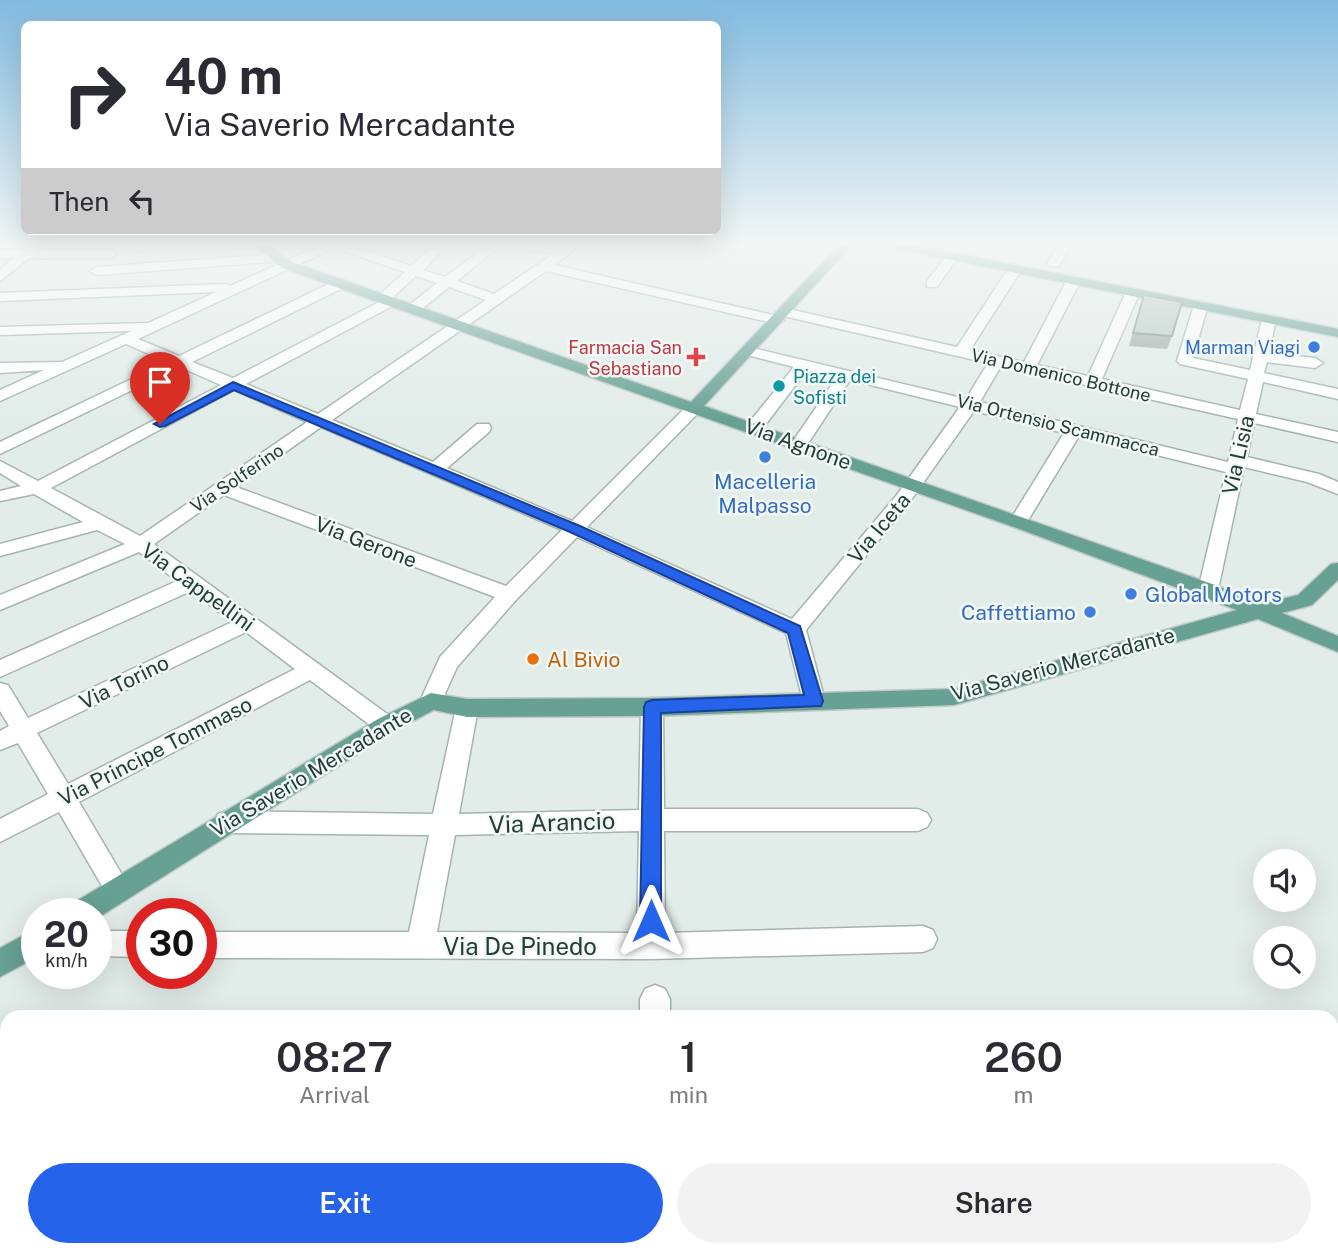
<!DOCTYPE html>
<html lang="en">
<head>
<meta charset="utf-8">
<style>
  :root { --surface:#fff; --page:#f2f2f3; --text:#2b2b33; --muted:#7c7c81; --accent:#2563eb }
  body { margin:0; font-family:"Public Sans",sans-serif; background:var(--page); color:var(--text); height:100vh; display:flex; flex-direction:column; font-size:26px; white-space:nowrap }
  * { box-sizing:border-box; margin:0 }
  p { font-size:23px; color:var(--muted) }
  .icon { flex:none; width:38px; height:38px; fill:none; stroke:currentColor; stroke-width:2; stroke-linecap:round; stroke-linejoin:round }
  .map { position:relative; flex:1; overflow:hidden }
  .drawer { position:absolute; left:0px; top:1010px; width:1339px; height:247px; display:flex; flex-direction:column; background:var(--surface); border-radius:21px 21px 0 0; box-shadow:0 7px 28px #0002 }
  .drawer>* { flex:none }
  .top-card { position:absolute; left:21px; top:21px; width:700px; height:214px; border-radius:10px; box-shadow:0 7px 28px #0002; background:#fff; color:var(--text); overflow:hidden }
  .tools { position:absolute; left:1253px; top:849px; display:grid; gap:14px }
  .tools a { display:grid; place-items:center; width:63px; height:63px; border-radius:50%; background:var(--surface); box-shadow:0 7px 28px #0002; font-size:35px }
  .speed { position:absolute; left:21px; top:898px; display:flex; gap:14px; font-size:35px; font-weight:700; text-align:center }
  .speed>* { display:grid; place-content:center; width:91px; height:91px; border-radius:50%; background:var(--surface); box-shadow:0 7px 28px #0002; line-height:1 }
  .speed small { font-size:18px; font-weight:400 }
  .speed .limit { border:10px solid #d22; background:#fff; color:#111 }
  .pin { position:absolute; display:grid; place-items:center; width:60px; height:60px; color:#fff; margin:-72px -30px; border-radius:50% 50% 50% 0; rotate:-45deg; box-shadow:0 0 7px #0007 }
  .pin .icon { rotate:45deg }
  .me { position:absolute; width:77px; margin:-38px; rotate:0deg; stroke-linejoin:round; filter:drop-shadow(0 0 5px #0008) }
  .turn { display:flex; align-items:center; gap:24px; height:147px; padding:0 28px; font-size:32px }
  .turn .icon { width:91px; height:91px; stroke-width:2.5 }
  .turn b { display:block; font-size:49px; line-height:60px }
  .then { display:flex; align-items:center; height:66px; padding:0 28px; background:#0003; gap:14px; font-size:26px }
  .eta { display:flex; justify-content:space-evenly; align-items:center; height:119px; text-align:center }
  .eta b { font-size:42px; font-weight:600; line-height:49px }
  .button { display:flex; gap:14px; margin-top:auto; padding:14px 28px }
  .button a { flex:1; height:80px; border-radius:42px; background:var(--accent); color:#fff; font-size:28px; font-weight:600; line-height:80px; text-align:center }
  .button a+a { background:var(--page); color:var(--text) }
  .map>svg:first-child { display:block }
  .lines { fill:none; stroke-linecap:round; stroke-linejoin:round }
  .minor-casing { stroke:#a5b4af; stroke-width:3 }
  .major-casing { stroke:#c1c9c7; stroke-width:3 }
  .minor { fill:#fff; fill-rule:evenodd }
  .major { fill:#67a194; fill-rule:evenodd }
  .wall { fill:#9daba6 }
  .building { fill:#b7c7c1; stroke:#808b87; stroke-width:2 }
  .route { fill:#2563eb; stroke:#184099; stroke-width:2 }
  .shop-dot { fill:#3f7fe0; stroke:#f2f8f6; stroke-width:2.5 }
  .health-dot { fill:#e0444e; stroke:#f2f8f6; stroke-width:2.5 }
  .culture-dot { fill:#0f9aa8; stroke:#f2f8f6; stroke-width:2.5 }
  .food-dot { fill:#e8710a; stroke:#f2f8f6; stroke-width:2.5 }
  .labels { text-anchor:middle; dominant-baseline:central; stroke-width:5; stroke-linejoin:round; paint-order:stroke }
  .far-health-label { font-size:18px; fill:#be3a42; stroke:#f2f8f6; text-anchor:end }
  .far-shop-label { font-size:18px; fill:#366cbe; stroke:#f2f8f6; text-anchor:end }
  .far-street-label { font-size:18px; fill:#223d37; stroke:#f2f8f6 }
  .far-culture-label { font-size:18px; fill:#0d838f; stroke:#f2f8f6; text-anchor:start }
  .street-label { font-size:21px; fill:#223d37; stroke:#f2f8f6 }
  .shop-label { font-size:21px; fill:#366cbe; stroke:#f2f8f6 }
  .food-label { font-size:21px; fill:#c56008; stroke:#f2f8f6; text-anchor:start }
  .near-street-label { font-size:24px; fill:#223d37; stroke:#f2f8f6 }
</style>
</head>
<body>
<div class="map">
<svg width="1338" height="1255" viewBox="0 0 1338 1255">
  <rect width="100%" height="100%" fill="#e2ece8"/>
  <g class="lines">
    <!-- minor casing -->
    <g class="minor-casing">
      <g id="minor">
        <path d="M132,245H175L169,249L137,251L133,250Z"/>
        <path d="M321,245H348L411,266L435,245H448L423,270L445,277L488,245H501L457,281L494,294L555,253L518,249L512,245H580L554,265L782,317L784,320L777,324L546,271L332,420L433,462L477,424H489L491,428L489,432L447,468L572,521L689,404H701L703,407L701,410L587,527L792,619L896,496L960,407L850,380L805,448H793L791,444L837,377L807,370L760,432H748L746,428L748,424L794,367L743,354L741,351L743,348L748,347L966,399L988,363L779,315V309L784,308L957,347L1010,266L1015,265L1022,269L970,350L1024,362L1067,280L1074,276L1081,280L1037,365L1088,376L1126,292L1133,288L1140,292L1102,379L1240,410L1248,379L1180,364L1177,361L1194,305L1201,301L1208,305L1193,358L1250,370L1262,319L1264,316H1274L1276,319L1269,353L1315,358L1323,363L1315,368L1267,362L1264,373L1338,389V399L1263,382L1256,414L1338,432V442L1254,423L1247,457L1319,474L1338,482V494L1307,482L1244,467L1218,590L1215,595H1201L1198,590L1226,472L1079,436L1027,522L1018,528L1009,522L1064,433L974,411L909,503L806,630L825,701L822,707L814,709L806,707L803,701L786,633L577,537L516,600L457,667L439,707L431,709L423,707L420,701L440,657L495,597L224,495L154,544L394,719L398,725L394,731L386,734L378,731L310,680L79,802L131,890L127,898L118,902L109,898L59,812L0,842V819L48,794L18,743L0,750V731L9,726L0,711V683L8,685L28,718L232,622L191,591L0,677V660L177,581L139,552L0,610V595L125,544L97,530L0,556V544L83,522L34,494L0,501V491L21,486L0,473V461L38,481L221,385L180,367L0,454V442L167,362L126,344L0,401V390L44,370L0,373V363L62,362L131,331L0,335V327L148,323L216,292L0,301V293L225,284L230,286ZM334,248L405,272L378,296L376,299L379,302L233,378L192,362L345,287V281H335L179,356L138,339ZM416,276L437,283L408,306V312H418L449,287L486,300L318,414L246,384L396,304L398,301L393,297ZM1001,366L1238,419L1228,462L980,402ZM234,390L307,422L140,536L51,488ZM321,427L562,530L506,586L236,487ZM246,632L295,669L68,784L37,733Z"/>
        <path d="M1058,245H1070L1059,266H1049L1048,263Z"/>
        <path d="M30,246L36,250H111L117,254L111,258H29L0,281V270L14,258H0V250H22Z"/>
        <path d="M953,252L959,256L937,287H927V281L949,253Z"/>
        <path d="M277,254L283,258L282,261L97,275L90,271L97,267Z"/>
        <path d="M652,698L660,701L663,707L664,809H918L927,813L931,820L927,827L918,831H664L665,933L923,926L933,930L937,939L933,948L923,952L651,959L201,958V932H409L429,835L227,833L218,830L214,822L218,814L227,811L433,814L456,708L459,702L467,699L475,702L478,708L459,814L639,810L641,707L644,701ZM639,831L637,933L437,932L455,835Z"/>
        <path d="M96,927L106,931H142V957L96,956Z"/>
        <path d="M655,985L665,989L670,999V1017H640V999L645,989Z"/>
        <rect x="0" y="1102" width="7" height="32"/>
        <path d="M1332,1239L1338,1242V1255H1300L1298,1250H1332Z"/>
        <path d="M361,1250H395L394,1255H360Z"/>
        <path d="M1043,1250H1077L1078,1255H1042Z"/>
      </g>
    </g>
    <!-- major casing -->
    <g class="major-casing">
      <g id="major">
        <path d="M254,245H268L292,262L691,402L839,245H852L704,406L1215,585L1261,604L1298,595L1331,564L1338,563V580L1312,605L1282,613L1338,636V652L1258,619L954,705L652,716L467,717L434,710L394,731L96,919V914H67L70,905L378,719L431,693L467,699L652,698L954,689L1237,610L1011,526L282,268Z"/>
        <path d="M890,245H914L1338,329V337L896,249Z"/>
        <path d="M37,928V957L0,977V948Z"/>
      </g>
    </g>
    <!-- minor -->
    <use href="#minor" class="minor"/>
    <!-- major -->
    <use href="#major" class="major"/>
  </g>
  <!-- wall -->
  <path class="wall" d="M1144,295L1172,336L1167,349L1129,346Z"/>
  <!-- building -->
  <path class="building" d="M1144,295L1182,302L1172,336L1133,333Z"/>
  <!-- sky -->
  <linearGradient id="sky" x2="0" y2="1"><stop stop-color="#82badf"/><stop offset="0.58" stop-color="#f2f6f5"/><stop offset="1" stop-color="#f2f6f5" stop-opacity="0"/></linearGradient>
  <rect width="1338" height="420" fill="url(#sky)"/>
  <!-- route -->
  <path class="route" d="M233,382L580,526L800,626L823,701L821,706L661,713V921L658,927L651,930L643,927L640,921L644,707L646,702L652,700L804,695L788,633L570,532L234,390L165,426L160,427L154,424Z"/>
  <!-- markers -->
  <g class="shop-dot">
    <circle cx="1314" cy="347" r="7"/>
    <circle cx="765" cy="457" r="7"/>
    <circle cx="1131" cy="594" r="7"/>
    <circle cx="1090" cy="612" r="7"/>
  </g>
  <path class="health-dot" d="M692.5 346.5h7v7h7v7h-7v7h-7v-7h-7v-7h7z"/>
  <circle class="culture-dot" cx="779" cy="386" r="7"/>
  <circle class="food-dot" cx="533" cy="659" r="7"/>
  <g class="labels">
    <!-- far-health labels -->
    <g class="far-health-label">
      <text x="682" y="347">Farmacia San<tspan x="682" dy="21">Sebastiano</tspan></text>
    </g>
    <!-- far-shop labels -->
    <g class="far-shop-label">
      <text x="1300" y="347">Marman Viagi</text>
    </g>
    <!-- far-street labels -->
    <g class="far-street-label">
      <text transform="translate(1061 375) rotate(13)">Via Domenico Bottone</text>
      <text transform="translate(1058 425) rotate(14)">Via Ortensio Scammacca</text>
      <text transform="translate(237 478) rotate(-34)">Via Solferino</text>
    </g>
    <!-- far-culture labels -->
    <g class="far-culture-label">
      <text x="793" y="376">Piazza dei<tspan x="793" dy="21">Sofisti</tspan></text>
    </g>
    <!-- street labels -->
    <g class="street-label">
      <text transform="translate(798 444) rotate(20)">Via Agnone</text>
      <text transform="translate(1238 455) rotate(-77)">Via Lisia</text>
      <text transform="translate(879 528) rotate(-50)">Via Iceta</text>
      <text transform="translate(366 542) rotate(21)">Via Gerone</text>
      <text transform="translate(198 587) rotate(36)">Via Cappellini</text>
      <text transform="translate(1063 664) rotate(-15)">Via Saverio Mercadante</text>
      <text transform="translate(124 682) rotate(-26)">Via Torino</text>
      <text transform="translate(155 751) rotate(-27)">Via Principe Tommaso</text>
      <text transform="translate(311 772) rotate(-31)">Via Saverio Mercadante</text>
    </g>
    <!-- shop labels -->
    <g class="shop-label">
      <text x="765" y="481">Macelleria<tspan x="765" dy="24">Malpasso</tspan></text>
      <text x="1145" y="594" text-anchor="start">Global Motors</text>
      <text x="1076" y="612" text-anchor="end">Caffettiamo</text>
    </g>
    <!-- food labels -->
    <g class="food-label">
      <text x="547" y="659">Al Bivio</text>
    </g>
    <!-- near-street labels -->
    <g class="near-street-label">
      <text transform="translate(552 822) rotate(-2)">Via Arancio</text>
      <text x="520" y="946">Via De Pinedo</text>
    </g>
  </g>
</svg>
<div class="tools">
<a><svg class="icon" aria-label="sound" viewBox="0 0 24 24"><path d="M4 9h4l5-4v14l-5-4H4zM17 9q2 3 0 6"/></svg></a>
<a><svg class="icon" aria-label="search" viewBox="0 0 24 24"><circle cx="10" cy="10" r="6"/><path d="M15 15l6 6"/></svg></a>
</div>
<div class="speed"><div>20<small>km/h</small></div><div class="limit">30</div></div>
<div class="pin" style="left:160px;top:424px;background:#d93025"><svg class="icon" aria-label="arrive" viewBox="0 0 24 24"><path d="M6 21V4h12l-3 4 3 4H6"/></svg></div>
<svg class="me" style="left:651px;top:921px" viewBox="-20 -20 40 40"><path d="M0-17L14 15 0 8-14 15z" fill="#2563eb" stroke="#fff" stroke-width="4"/></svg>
<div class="top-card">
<div class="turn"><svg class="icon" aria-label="right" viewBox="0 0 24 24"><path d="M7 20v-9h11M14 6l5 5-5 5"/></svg><div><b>40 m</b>Via Saverio Mercadante</div></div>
<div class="then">Then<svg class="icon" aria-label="left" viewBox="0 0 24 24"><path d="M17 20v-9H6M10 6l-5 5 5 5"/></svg></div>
</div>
<section class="drawer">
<div class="eta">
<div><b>08:27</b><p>Arrival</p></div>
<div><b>1</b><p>min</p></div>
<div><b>260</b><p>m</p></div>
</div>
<div class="button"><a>Exit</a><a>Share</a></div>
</section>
</div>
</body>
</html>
